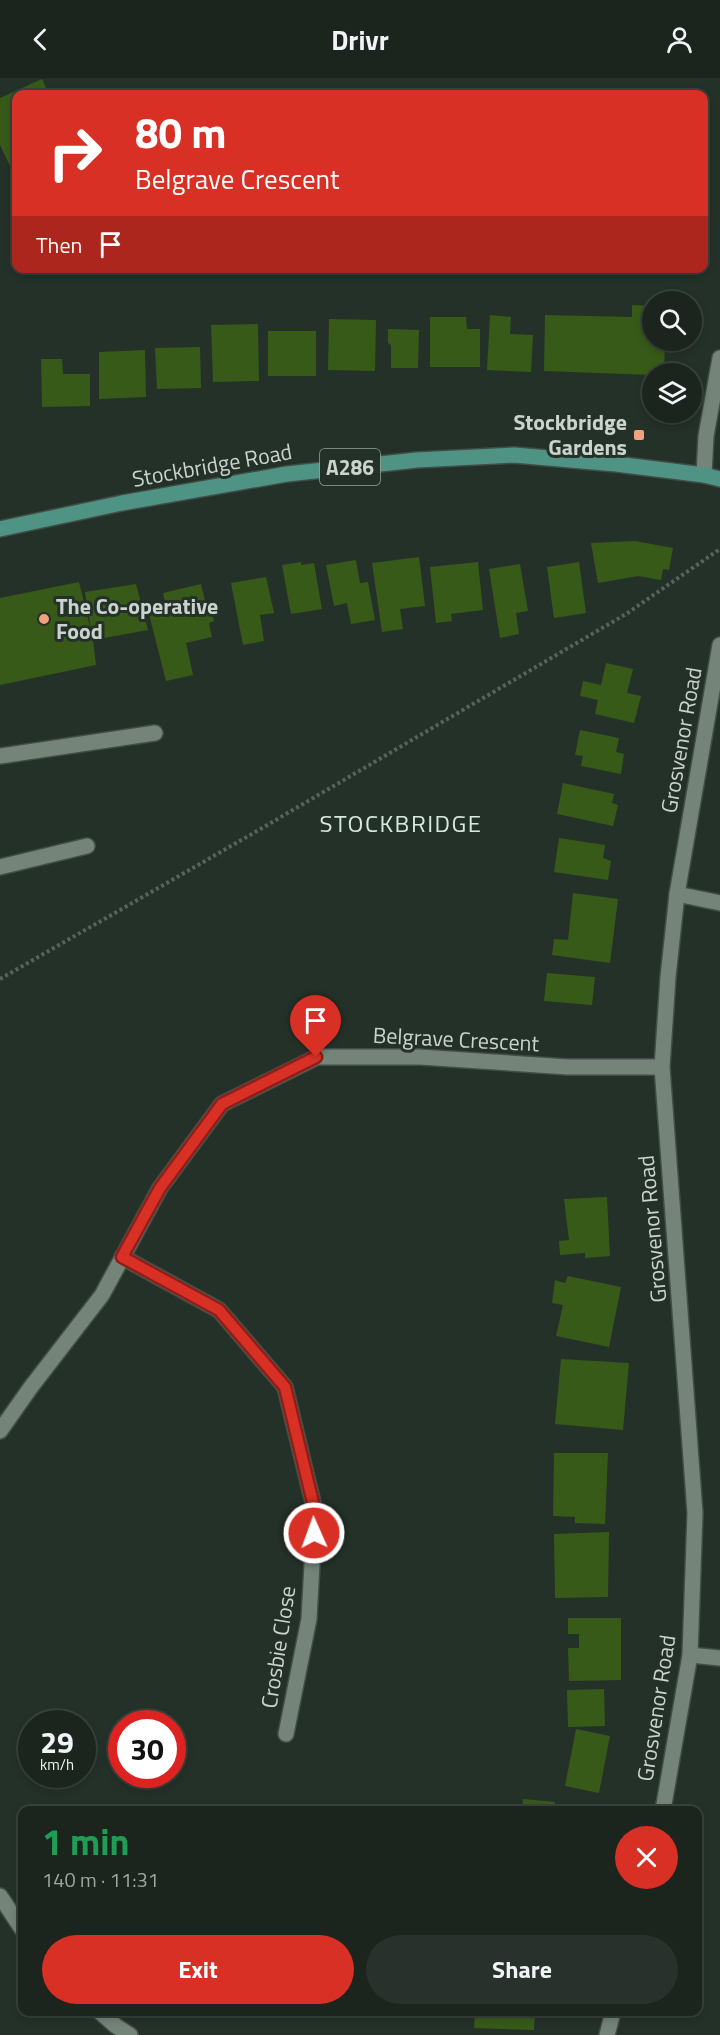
<!DOCTYPE html>
<html lang="en">
<head>
<meta charset="utf-8">
<style>
  :root { --surface:#1b251e; --page:#28312b; --text:#f1f3f6; --muted:#a0a5a4; --line:#39423c; --accent:#d93025 }
  body { margin:0; font-family:"Titillium Web",sans-serif; background:var(--page); color:var(--text); height:100vh; display:flex; flex-direction:column; font-size:22px; white-space:nowrap }
  * { box-sizing:border-box; margin:0 }
  p { font-size:20px; color:var(--muted) }
  .icon { flex:none; width:33px; height:33px; fill:none; stroke:currentColor; stroke-width:2; stroke-linecap:round; stroke-linejoin:round }
  .map { position:relative; flex:1; overflow:hidden }
  .sheet { position:absolute; left:18px; top:1728px; width:684px; height:210px; display:flex; flex-direction:column; background:var(--surface); border-radius:12px; box-shadow:0 3px 9px #0003,0 0 0 2px var(--line) }
  .sheet>* { flex:none }
  .top-card { position:absolute; left:12px; top:12px; width:696px; height:183px; border-radius:12px; box-shadow:0 3px 9px #0003,0 0 0 2px var(--line); background:#d93025; color:#fff; overflow:hidden }
  .controls { position:absolute; left:642px; top:213px; display:grid; gap:12px }
  .controls a { display:grid; place-items:center; width:60px; height:60px; border-radius:50%; background:var(--surface); box-shadow:0 3px 9px #0003,0 0 0 2px var(--line); font-size:30px }
  .speed { position:absolute; left:18px; top:1632px; display:flex; gap:12px; font-size:30px; font-weight:700; text-align:center }
  .speed>* { display:grid; place-content:center; width:78px; height:78px; border-radius:50%; background:var(--surface); box-shadow:0 3px 9px #0003,0 0 0 2px var(--line); line-height:1 }
  .speed small { font-size:15px; font-weight:400 }
  .speed .limit { border:9px solid #d22; background:#fff; color:#111 }
  .pin { position:absolute; display:grid; place-items:center; width:51px; height:51px; color:#fff; margin:-62px -26px; border-radius:50% 50% 50% 0; rotate:-45deg; box-shadow:0 0 6px #0007 }
  .pin .icon { rotate:45deg }
  .me { position:absolute; width:66px; margin:-33px; rotate:358deg; stroke-linejoin:round; filter:drop-shadow(0 0 4px #0008) }
  .turn { display:flex; align-items:center; gap:21px; height:126px; padding:0 24px; font-size:27px }
  .turn .icon { width:78px; height:78px; stroke-width:2.5 }
  .turn b { display:block; font-size:42px; line-height:51px }
  .then { display:flex; align-items:center; height:57px; padding:0 24px; background:#0003; gap:12px; font-size:22px }
  .round { display:grid; place-items:center; flex:none; width:63px; height:63px; border-radius:32px; background:var(--page) }
  .head { display:flex; align-items:center; justify-content:space-between; height:102px; padding:0 24px }
  h1 { font-size:36px; font-weight:700; line-height:45px; color:#1e9e55 }
  .action { display:flex; gap:12px; margin-top:auto; padding:12px 24px }
  .action a { flex:1; height:69px; border-radius:36px; background:var(--accent); color:#fff; font-size:24px; font-weight:700; line-height:69px; text-align:center }
  .action a+a { background:var(--page); color:var(--text) }
  header { display:flex; justify-content:space-between; align-items:center; height:78px; padding:0 24px; background:var(--surface); font-size:27px; font-weight:700 }
  .map>svg:first-child { display:block }
  .building { fill:#375a19 }
  .lines { fill:none; stroke-linecap:round; stroke-linejoin:round }
  .minor-casing { stroke:#414d46; stroke-width:18 }
  .major-casing { stroke:#414d46; stroke-width:18 }
  .path { stroke:#57635b; stroke-width:4; stroke-dasharray:3 3; stroke-linecap:butt }
  .minor { stroke:#748479; stroke-width:15 }
  .major { stroke:#4e9383; stroke-width:15 }
  .route-casing { stroke:#8d1f18; stroke-width:15 }
  .route { stroke:#d93025; stroke-width:10 }
  .poi-dot { fill:#f1a17d; stroke:#243128; stroke-width:2 }
  .labels { text-anchor:middle; dominant-baseline:central; stroke-width:6; stroke-linejoin:round; paint-order:stroke }
  .shield { fill:#243128; stroke:#99a29c; stroke-width:1.5 }
  .shield-label { font-size:21px; font-weight:bold; fill:#cbd3ce }
  .poi-label { font-size:22px; font-weight:bold; fill:#cbd3ce; stroke:#243128; text-anchor:end }
  .street-label { font-size:22px; fill:#cbd3ce; stroke:#243128 }
  .neighbourhood-label { font-size:24px; letter-spacing:1.5px; fill:#d8e9dd; stroke:#243128 }
</style>
</head>
<body>
<header><svg class="icon" aria-label="back" viewBox="0 0 24 24"><path d="M15 5l-7 7 7 7"/></svg>Drivr<svg class="icon" aria-label="person" viewBox="0 0 24 24"><circle cx="12" cy="8" r="4"/><path d="M4 21q1-7 8-7t8 7"/></svg></header>
<div class="map">
<svg width="720" height="1957" viewBox="0 0 720 1957">
  <rect width="100%" height="100%" fill="#243128"/>
  <!-- building -->
  <g class="building">
    <path d="M42,1L49,16H16V90L12,92L0,67V20Z"/>
    <path d="M632,227L652,228V262H665L664,296L652,297L544,293L545,237L632,239Z"/>
    <path d="M490,237L511,239L510,256L533,257L531,294L487,292Z"/>
    <path d="M430,239H466L467,251H480V289H430Z"/>
    <path d="M329,241L376,242L375,293L328,292Z"/>
    <path d="M258,246L259,303L213,304L211,247Z"/>
    <path d="M388,251L419,252L418,290H391V267L388,265Z"/>
    <rect x="268" y="253" width="48" height="45"/>
    <path d="M200,269L201,310L157,311L155,270Z"/>
    <path d="M145,272L146,319L99,321V274Z"/>
    <path d="M41,281H62L63,296H90V328L42,329Z"/>
    <path d="M635,463L673,470L669,492L663,491L661,502L638,498L598,505L591,465Z"/>
    <path d="M419,479L425,528L400,531L403,551L382,554L372,485Z"/>
    <path d="M356,482L360,505L368,504L375,542L351,546L347,525L334,528L326,487Z"/>
    <path d="M301,484V487L314,485L322,531L291,536L282,487Z"/>
    <path d="M478,484L483,532L451,536L452,543L436,545L430,489Z"/>
    <path d="M579,484L586,535L554,540L547,489Z"/>
    <path d="M520,486L528,533L516,535L519,556L500,560L489,491Z"/>
    <path d="M266,499L274,535L260,537L264,563L243,567L231,505Z"/>
    <path d="M79,504L92,557L85,514L136,506L148,552L93,562L96,587L0,607V520Z"/>
    <path d="M201,506L205,523H209L214,543L209,545L212,559L186,565L193,597L166,603L147,528L165,524L163,515Z"/>
    <path d="M606,585L633,591L627,615L641,618L634,645L595,636L598,622L580,618L583,603L601,607Z"/>
    <path d="M580,652L619,660L616,674L624,676L621,696L581,688L583,678L575,677Z"/>
    <path d="M563,705L614,716L612,725L618,727L613,748L557,736Z"/>
    <path d="M559,760L605,767L603,780L611,783L608,802L554,794Z"/>
    <path d="M573,815L618,821L610,885L552,877L554,861L568,862Z"/>
    <path d="M547,895L595,899L592,927L544,923Z"/>
    <path d="M607,1119L610,1178L585,1180V1175L560,1177L559,1163L569,1162L564,1121Z"/>
    <path d="M568,1198L621,1209L609,1269L556,1258L563,1227L552,1225L555,1202L565,1205Z"/>
    <path d="M561,1281L629,1285L623,1352L555,1346Z"/>
    <path d="M554,1375H608L605,1446L575,1445V1439L553,1438Z"/>
    <path d="M609,1454L608,1519L555,1520L554,1456Z"/>
    <path d="M568,1540H621V1602L569,1603L568,1570H579V1556H568Z"/>
    <path d="M604,1611L605,1648L568,1649L567,1612Z"/>
    <path d="M576,1651L610,1658L599,1715L565,1708Z"/>
    <path d="M523,1721L555,1724L554,1732H522Z"/>
    <path d="M475,1934H535L534,1952L474,1950Z"/>
  </g>
  <g class="lines">
    <!-- minor casing -->
    <g class="minor-casing">
      <g id="minor">
        <path d="M704,397L706,358L720,280"/>
        <path d="M0,678L155,655"/>
        <path d="M0,789L87,768"/>
        <path d="M677,816L720,825"/>
        <path d="M122,1179L219,1232L285,1309L315,1433L309,1541L286,1656"/>
        <path d="M0,1353L31,1309L102,1217L160,1110L222,1026L317,979H420L568,989H662"/>
        <path d="M690,1577L720,1580"/>
        <path d="M663,1732L690,1577L695,1435L662,989L668,899L677,816L720,567"/>
        <path d="M0,1818L22,1851"/>
        <path d="M100,1934L116,1948L130,1957"/>
        <path d="M607,1957L613,1934"/>
      </g>
    </g>
    <!-- major casing -->
    <g class="major-casing">
      <path id="major" d="M0,451L122,425L287,396L417,382L514,377L616,386L704,397L720,401"/>
    </g>
    <!-- path -->
    <path class="path" d="M0,901L252,756L626,536L720,471"/>
    <!-- minor -->
    <use href="#minor" class="minor"/>
    <!-- major -->
    <use href="#major" class="major"/>
  </g>
  <g class="lines">
    <!-- route casing -->
    <g class="route-casing">
      <path id="route" d="M314,1455L315,1433L285,1309L219,1232L122,1179L160,1110L222,1026L316,979"/>
    </g>
    <!-- route -->
    <use href="#route" class="route"/>
  </g>
  <!-- markers -->
  <g class="poi-dot">
    <rect x="633" y="351" width="12" height="12" rx="3"/>
    <circle cx="44" cy="541" r="6"/>
  </g>
  <g class="labels">
    <!-- shield labels -->
    <rect class="shield" x="320" y="371" width="60" height="36" rx="4.5"/>
    <g class="shield-label">
      <text x="350" y="389">A286</text>
    </g>
    <!-- poi labels -->
    <g class="poi-label">
      <text x="627" y="344">Stockbridge<tspan x="627" dy="25">Gardens</tspan></text>
      <text x="56" y="528" text-anchor="start">The Co-operative<tspan x="56" dy="25">Food</tspan></text>
    </g>
    <!-- street labels -->
    <g class="street-label">
      <text transform="translate(212 387) rotate(-10)">Stockbridge Road</text>
      <text transform="translate(681 662) rotate(-80)">Grosvenor Road</text>
      <text transform="translate(456 961) rotate(3)">Belgrave Crescent</text>
      <text transform="translate(652 1151) rotate(-95)">Grosvenor Road</text>
      <text transform="translate(278 1569) rotate(-81)">Crosbie Close</text>
      <text transform="translate(656 1630) rotate(-81)">Grosvenor Road</text>
    </g>
    <!-- neighbourhood labels -->
    <g class="neighbourhood-label">
      <text x="401" y="745">STOCKBRIDGE</text>
    </g>
  </g>
</svg>
<div class="controls">
<a><svg class="icon" aria-label="search" viewBox="0 0 24 24"><circle cx="10" cy="10" r="6"/><path d="M15 15l6 6"/></svg></a>
<a><svg class="icon" aria-label="layers" viewBox="0 0 24 24"><path d="M12 4l9 5-9 5-9-5zM3 14l9 5 9-5"/></svg></a>
</div>
<div class="speed"><div>29<small>km/h</small></div><div class="limit">30</div></div>
<div class="pin" style="left:316px;top:979px;background:#d93025"><svg class="icon" aria-label="arrive" viewBox="0 0 24 24"><path d="M6 21V4h12l-3 4 3 4H6"/></svg></div>
<svg class="me" style="left:314px;top:1455px" viewBox="-20 -20 40 40"><circle r="17" fill="#d93025" stroke="#fff" stroke-width="3"/><path d="M0-11L8 9 0 5-8 9z" fill="#fff"/></svg>
<div class="top-card">
<div class="turn"><svg class="icon" aria-label="right" viewBox="0 0 24 24"><path d="M7 20v-9h11M14 6l5 5-5 5"/></svg><div><b>80 m</b>Belgrave Crescent</div></div>
<div class="then">Then<svg class="icon" aria-label="arrive" viewBox="0 0 24 24"><path d="M6 21V4h12l-3 4 3 4H6"/></svg></div>
</div>
<section class="sheet">
<div class="head"><div><h1>1 min</h1><p>140 m · 11:31</p></div><a class="round" style="background:#d93025;color:#fff"><svg class="icon" aria-label="close" viewBox="0 0 24 24"><path d="M6 6l12 12M18 6L6 18"/></svg></a></div>
<div class="action"><a>Exit</a><a>Share</a></div>
</section>
</div>
</body>
</html>
